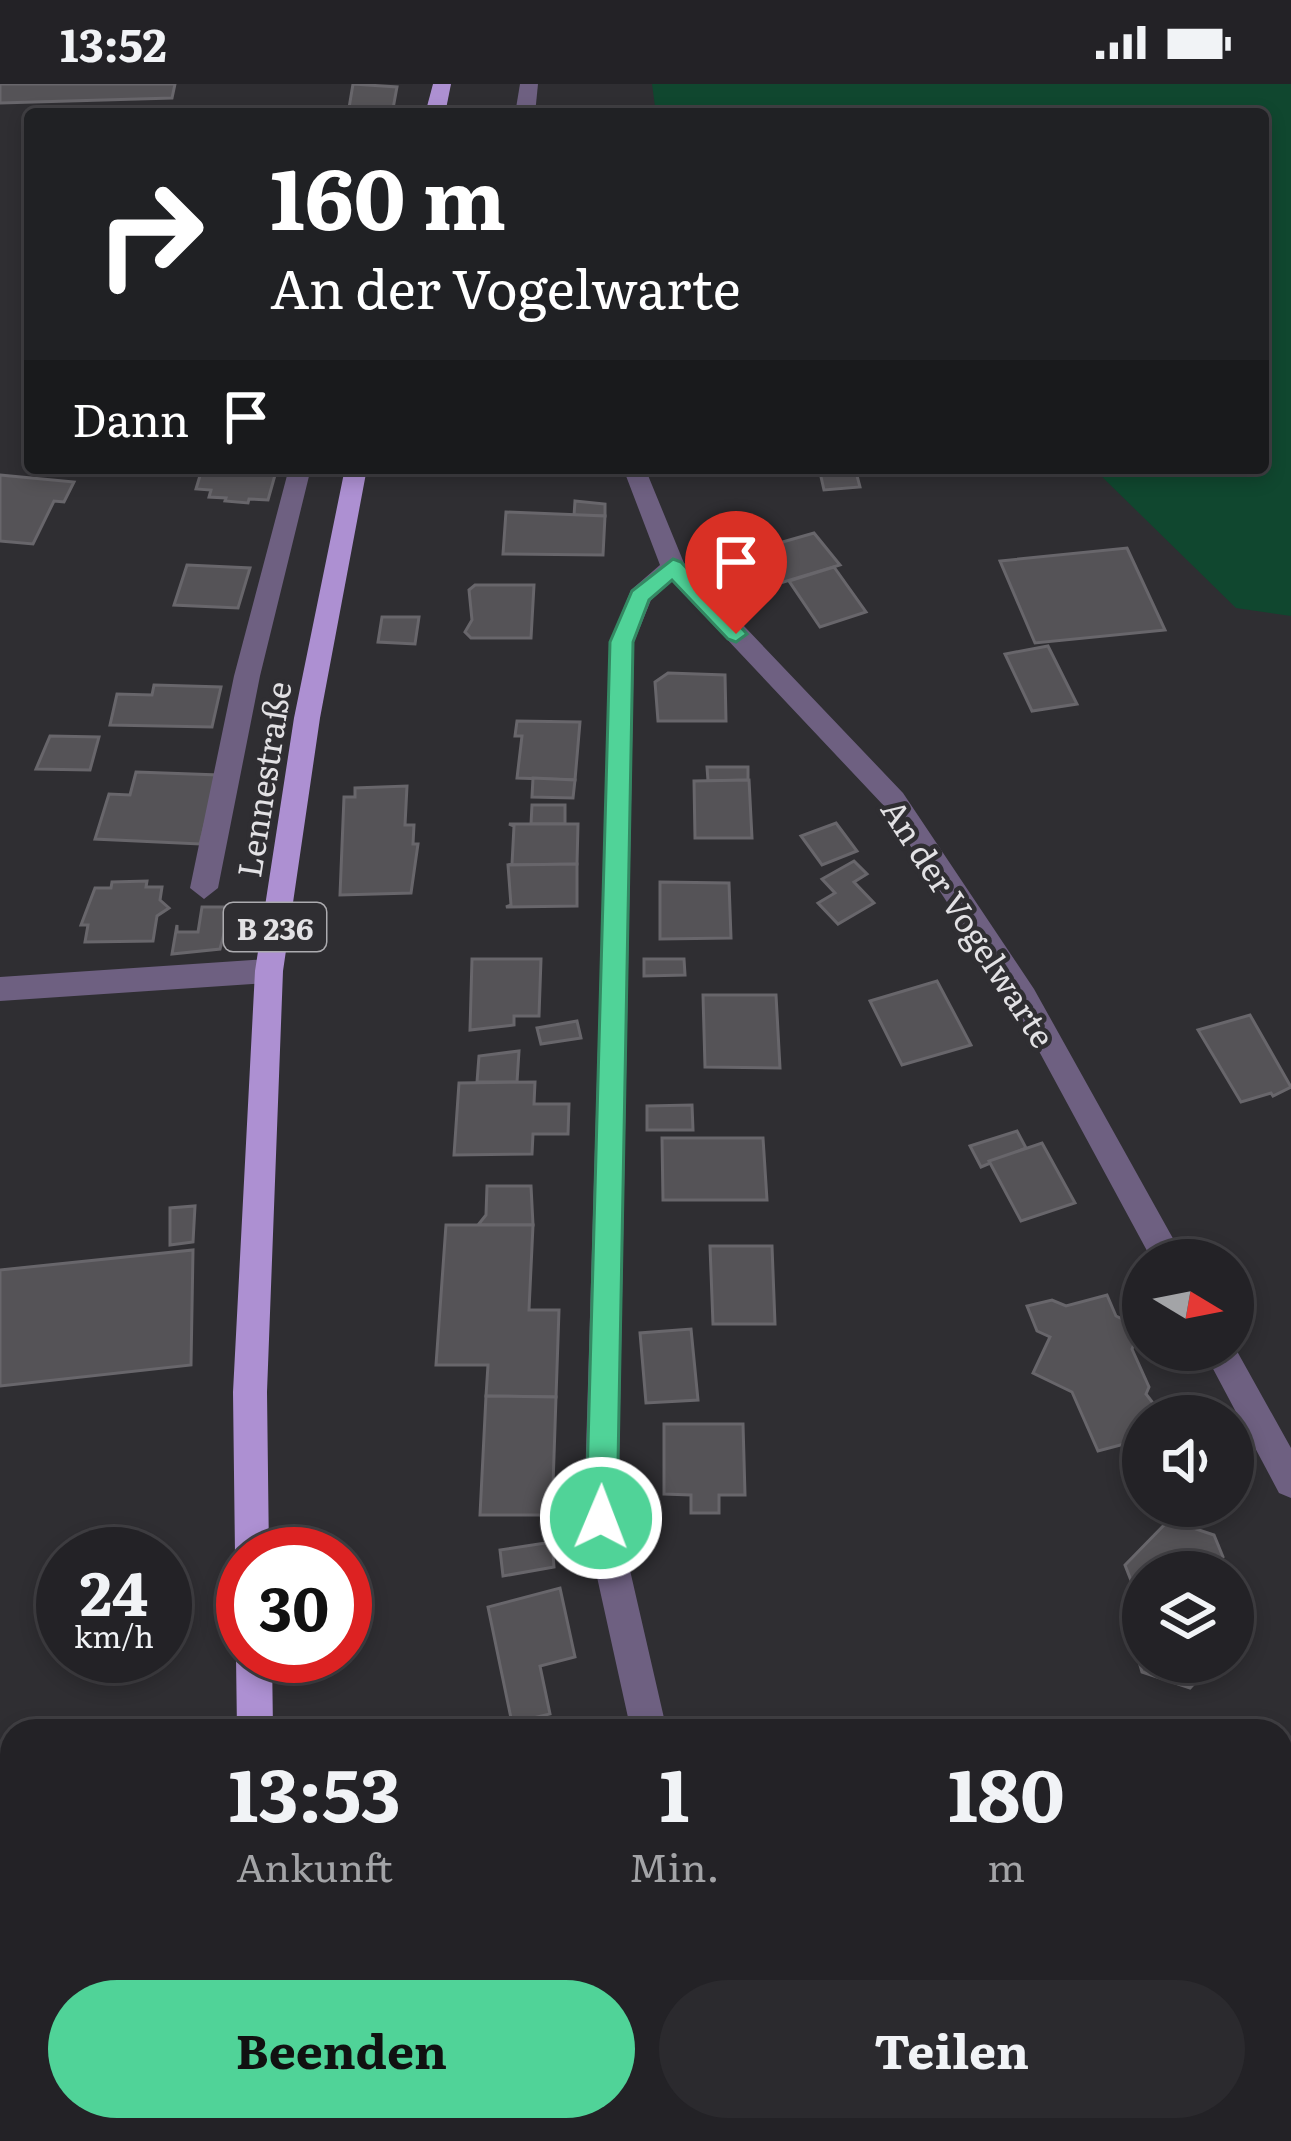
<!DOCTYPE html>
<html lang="de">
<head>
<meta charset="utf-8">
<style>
  :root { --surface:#232226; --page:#2b2a2e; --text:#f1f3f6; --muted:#a3a4a7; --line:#403f43; --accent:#50d398 }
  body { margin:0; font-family:Literata,serif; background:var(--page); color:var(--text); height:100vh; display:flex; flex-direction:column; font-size:45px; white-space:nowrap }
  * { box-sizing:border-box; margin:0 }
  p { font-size:39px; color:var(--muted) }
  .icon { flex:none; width:66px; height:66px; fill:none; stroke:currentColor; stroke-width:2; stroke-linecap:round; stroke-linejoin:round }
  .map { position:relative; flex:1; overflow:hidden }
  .side { position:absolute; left:0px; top:1635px; width:1293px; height:423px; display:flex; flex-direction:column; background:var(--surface); border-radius:36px 36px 0 0; box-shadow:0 6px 18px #0003,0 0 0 3px var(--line) }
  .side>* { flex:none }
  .banner { position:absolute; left:24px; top:24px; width:1245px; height:366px; border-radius:12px; box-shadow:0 6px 18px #0003,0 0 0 3px var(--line); background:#202124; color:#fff; overflow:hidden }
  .needle { width:78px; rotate:100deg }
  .controls { position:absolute; left:1122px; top:1155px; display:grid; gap:24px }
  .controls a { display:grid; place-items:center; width:132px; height:132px; border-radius:50%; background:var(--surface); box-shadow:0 6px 18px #0003,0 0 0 3px var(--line); font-size:60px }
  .speed { position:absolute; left:36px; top:1443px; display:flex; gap:24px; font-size:60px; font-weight:700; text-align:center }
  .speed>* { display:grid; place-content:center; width:156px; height:156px; border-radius:50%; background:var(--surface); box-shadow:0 6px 18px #0003,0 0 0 3px var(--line); line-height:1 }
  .speed small { font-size:30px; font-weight:400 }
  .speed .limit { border:18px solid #d22; background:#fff; color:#111 }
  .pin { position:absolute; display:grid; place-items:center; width:102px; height:102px; color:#fff; margin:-123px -51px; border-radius:50% 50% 50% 0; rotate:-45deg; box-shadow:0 0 12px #0007 }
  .pin .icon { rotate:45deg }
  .me { position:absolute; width:132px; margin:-66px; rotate:1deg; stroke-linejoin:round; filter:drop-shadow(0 0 9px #0008) }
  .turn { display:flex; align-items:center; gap:42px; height:252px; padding:0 48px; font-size:54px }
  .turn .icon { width:156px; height:156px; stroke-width:2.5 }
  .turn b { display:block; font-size:84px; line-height:102px }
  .then { display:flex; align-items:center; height:114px; padding:0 48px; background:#0003; gap:24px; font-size:45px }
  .eta { display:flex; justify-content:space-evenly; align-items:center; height:204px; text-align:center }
  .eta b { font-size:72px; font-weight:700; line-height:84px }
  .action { display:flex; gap:24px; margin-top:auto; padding:24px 48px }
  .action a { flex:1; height:138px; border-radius:72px; background:var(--accent); color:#111; font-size:48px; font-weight:700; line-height:138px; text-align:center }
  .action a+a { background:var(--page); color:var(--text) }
  .status { display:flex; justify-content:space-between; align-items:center; height:84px; padding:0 60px; background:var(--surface); direction:ltr }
  .status svg { height:33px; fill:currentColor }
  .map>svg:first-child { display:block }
  .green { fill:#10472f }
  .building { fill:#555357; stroke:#68666b; stroke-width:3 }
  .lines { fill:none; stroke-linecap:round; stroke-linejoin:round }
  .minor { fill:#6e6081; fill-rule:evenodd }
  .major { fill:#ad90d2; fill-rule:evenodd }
  .route { fill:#50d398; stroke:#348963; stroke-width:3 }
  .labels { text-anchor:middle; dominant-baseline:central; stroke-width:9; stroke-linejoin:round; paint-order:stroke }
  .shield { fill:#2f2e32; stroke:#acabaf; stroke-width:3 }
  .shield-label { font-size:30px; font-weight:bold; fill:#e2e1e4 }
  .street-label { font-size:33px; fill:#e2e1e4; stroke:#2f2e32 }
</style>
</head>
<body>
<div class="status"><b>13:52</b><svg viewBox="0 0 49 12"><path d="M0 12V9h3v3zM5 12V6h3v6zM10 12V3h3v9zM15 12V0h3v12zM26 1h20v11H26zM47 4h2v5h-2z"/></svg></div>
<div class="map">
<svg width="1291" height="2057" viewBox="0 0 1291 2057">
  <rect width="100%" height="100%" fill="#2f2e32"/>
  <!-- green -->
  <path class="green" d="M652,0H1291V532L1236,524L1093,384H1263V30H656Z"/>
  <!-- building -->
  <g class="building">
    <path d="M0,0H175L172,14L0,19Z"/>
    <path d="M353,0L397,3L392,30H348Z"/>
    <path d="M218,384H277L268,416L249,415L248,419L225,417L226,414L209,413L211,406L196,405L202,385Z"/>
    <path d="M819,384H855L860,403L824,406Z"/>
    <path d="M0,391L74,398L64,418L54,417L33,460L0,457Z"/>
    <path d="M575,417L605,420V432H574Z"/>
    <path d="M506,428L605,432L603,471L503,470Z"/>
    <path d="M814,449L840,481L767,503L744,469Z"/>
    <path d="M1127,464L1165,546L1035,559L1000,477Z"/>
    <path d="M187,481L250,484L238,524L174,521Z"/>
    <path d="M834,483L866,528L820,543L789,497Z"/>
    <path d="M475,501H534L531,554H471L465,548L472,536L469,506Z"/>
    <path d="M382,533H419L415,560L378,558Z"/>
    <path d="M1048,562L1077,620L1032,627L1005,570Z"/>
    <path d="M668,589L725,591L726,637H658L655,598Z"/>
    <path d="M154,601L221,603L212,643L110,641L117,610L152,611Z"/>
    <path d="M517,637L580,638L575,696L517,694L522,652H515Z"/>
    <path d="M50,652L99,653L90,686L36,685Z"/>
    <path d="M707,683H748V696L708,697Z"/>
    <path d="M136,688L218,691L200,760L95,755L109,710L130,711Z"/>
    <path d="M533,694L575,696L573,714L532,713Z"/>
    <path d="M749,696L752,754H695L694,697Z"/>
    <path d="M407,702L405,741H414L413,760H418L411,809L340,811L344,713H355V704Z"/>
    <path d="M532,721H565V740H531Z"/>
    <path d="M836,739L857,767L822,781L801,752Z"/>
    <path d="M509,740H578L577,780L508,781L512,780L514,742Z"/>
    <path d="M854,777L867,790L854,798L874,819L838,840L818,819L835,809L822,795Z"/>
    <path d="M577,780V822L506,823L511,821L508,781Z"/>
    <path d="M147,797L146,803H162L160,816L169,824L157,832L153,857L85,858L88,841H81L95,804H111L112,798Z"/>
    <path d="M660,798L729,799L731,854L660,855Z"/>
    <path d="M202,823H231L220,865L172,870L177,841V848H198Z"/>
    <path d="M472,875H541L539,932H514V941L470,946Z"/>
    <path d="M644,875H684L685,891L644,892Z"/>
    <path d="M937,897L971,961L902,981L870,917Z"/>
    <path d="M703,911H776L780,984L705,983Z"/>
    <path d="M1250,931L1291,1003L1273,1012L1271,1009L1241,1018L1198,946Z"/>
    <path d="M577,937L581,954L541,960L537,944Z"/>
    <path d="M519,967L517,998H477L479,972Z"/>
    <path d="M535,998L534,1020H569L568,1050H533L532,1070L454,1071L459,999Z"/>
    <path d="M692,1021L693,1046H647V1022Z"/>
    <path d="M1017,1047L1026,1064L981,1083L970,1062Z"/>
    <path d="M662,1054H763L767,1116H663Z"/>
    <path d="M1042,1059L1075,1119L1021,1137L989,1077Z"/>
    <path d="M487,1102H531L533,1141H478L486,1131Z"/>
    <path d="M195,1122L193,1158L170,1161V1124Z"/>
    <path d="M446,1141H533L529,1226H559L556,1313L486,1312L488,1281H436Z"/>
    <path d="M710,1162H772L775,1240H713Z"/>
    <path d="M193,1166L191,1281L0,1302V1186Z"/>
    <path d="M1107,1211L1116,1232L1141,1244L1132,1265L1149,1303L1146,1310L1163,1332H1143V1355L1098,1367L1072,1308L1033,1289L1050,1253L1037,1247L1027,1222L1052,1216L1066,1222Z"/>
    <path d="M691,1245L698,1316L646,1319L640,1249Z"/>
    <path d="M486,1312L556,1313L552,1431H480Z"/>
    <path d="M1206,1314L1216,1332H1163L1160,1326Z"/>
    <path d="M664,1340H743L745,1411H719V1429H691V1411L664,1410Z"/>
    <path d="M1169,1436L1214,1451L1223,1473L1216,1481L1219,1488H1143V1507L1134,1504L1125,1481Z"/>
    <path d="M552,1458L554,1483L503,1492L500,1466Z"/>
    <path d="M560,1504L575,1573L540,1582L550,1630L512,1639L488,1523Z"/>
    <path d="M1143,1555V1578H1214L1190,1604L1142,1588L1135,1564Z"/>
    <path d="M1291,1654V1832L1281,1805V1656Z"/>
    <path d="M894,2046H1000L1002,2053L897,2057Z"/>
  </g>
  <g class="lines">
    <!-- minor -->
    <g class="minor">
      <path d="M520,0H538L535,30H515Z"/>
      <path d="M289,384H311L260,592L218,804L204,815L190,804L234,592Z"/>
      <path d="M623,384H645L684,479L903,709L1034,905L1185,1176H1152L1014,921L885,723L672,497L651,516L634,558L618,1434L667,1647H631L584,1434L610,558L631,506L660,481Z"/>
      <path d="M269,875L279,879L283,887L279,895L269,899L0,917V893Z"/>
      <path d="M1233,1260L1291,1364V1414L1279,1409L1203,1266H1233Z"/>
      <path d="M725,2046H767L770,2057H728Z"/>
    </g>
    <!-- major -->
    <g class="major">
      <path d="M433,0H451L445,30H425Z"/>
      <path d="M345,384H367L320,634L283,887L267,1308L269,1470H243V1484L235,1470L233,1308L255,887L294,634Z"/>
      <path d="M243,1559V1572H272L273,1647H237L236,1572Z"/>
      <rect x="239" y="2046" width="42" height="11"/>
    </g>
  </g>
  <!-- route -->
  <path class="route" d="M673,475L681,478L747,550L736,558L728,555L672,496L649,516L633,558L617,1434L612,1445L601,1449L590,1445L586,1434L610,558L632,507Z"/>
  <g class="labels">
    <!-- shield labels -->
    <rect class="shield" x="224" y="819" width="102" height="48" rx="9"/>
    <g class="shield-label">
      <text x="275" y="843">B 236</text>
    </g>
    <!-- street labels -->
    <g class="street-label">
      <text transform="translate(262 695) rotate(-81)">Lennestraße</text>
      <text transform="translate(970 838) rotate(57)">An der Vogelwarte</text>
    </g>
  </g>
</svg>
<div class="controls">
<a><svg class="needle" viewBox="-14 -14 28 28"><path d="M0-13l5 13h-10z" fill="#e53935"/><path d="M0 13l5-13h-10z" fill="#a3a4a7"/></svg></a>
<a><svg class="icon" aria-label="sound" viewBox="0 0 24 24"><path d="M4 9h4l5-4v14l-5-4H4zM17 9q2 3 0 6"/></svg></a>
<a><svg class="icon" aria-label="layers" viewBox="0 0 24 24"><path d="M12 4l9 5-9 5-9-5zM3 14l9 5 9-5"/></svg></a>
</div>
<div class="speed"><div>24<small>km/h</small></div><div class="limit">30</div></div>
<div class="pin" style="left:736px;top:550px;background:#d93025"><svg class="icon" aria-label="arrive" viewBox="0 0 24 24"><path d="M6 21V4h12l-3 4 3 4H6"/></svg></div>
<svg class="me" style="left:601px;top:1434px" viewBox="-20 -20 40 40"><circle r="17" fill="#50d398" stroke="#fff" stroke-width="3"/><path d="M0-11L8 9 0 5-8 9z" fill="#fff"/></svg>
<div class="banner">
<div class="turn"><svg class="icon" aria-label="right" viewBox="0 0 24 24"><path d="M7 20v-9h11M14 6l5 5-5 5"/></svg><div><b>160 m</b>An der Vogelwarte</div></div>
<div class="then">Dann<svg class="icon" aria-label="arrive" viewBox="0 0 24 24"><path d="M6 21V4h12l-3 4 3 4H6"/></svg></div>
</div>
<section class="side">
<div class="eta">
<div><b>13:53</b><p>Ankunft</p></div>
<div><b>1</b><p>Min.</p></div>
<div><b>180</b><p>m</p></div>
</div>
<div class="action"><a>Beenden</a><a>Teilen</a></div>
</section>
</div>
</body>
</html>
